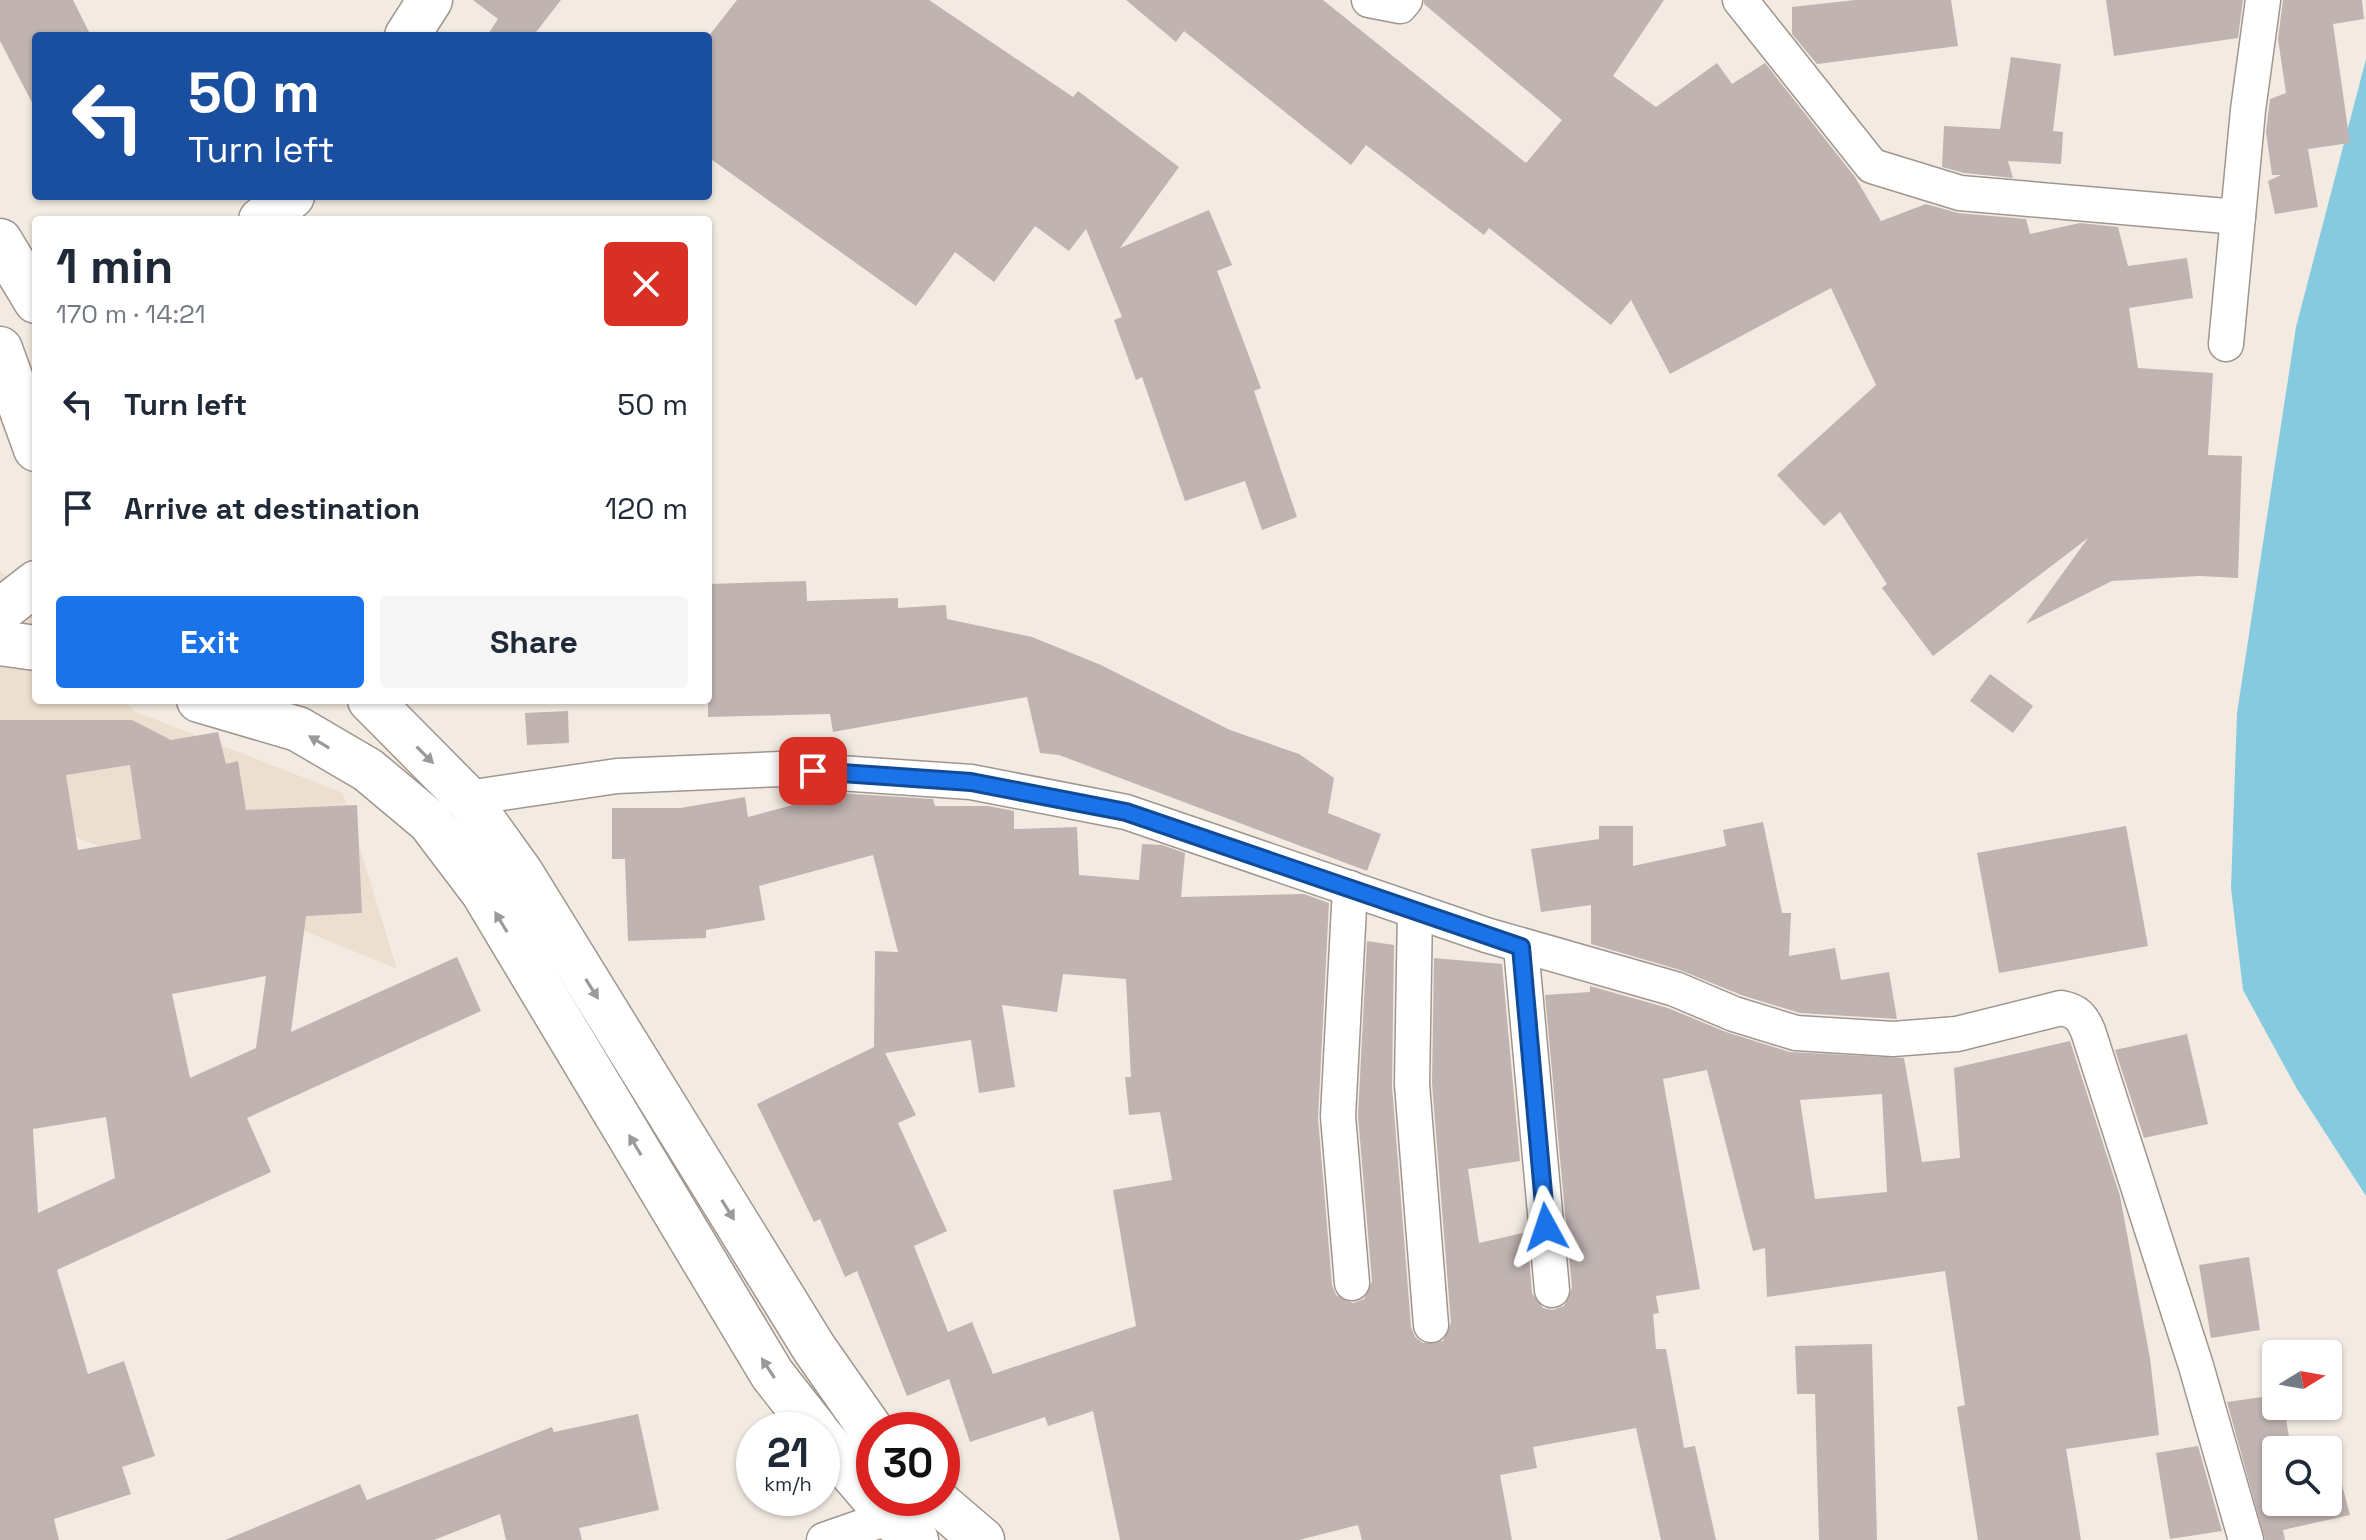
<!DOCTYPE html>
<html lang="en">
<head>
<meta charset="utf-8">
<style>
  :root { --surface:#fff; --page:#f6f6f7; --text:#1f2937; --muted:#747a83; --accent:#1a73e8 }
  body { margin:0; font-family:"Space Grotesk",sans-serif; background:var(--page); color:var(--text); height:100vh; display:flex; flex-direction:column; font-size:30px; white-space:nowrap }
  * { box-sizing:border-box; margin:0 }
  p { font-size:26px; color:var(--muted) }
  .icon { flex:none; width:44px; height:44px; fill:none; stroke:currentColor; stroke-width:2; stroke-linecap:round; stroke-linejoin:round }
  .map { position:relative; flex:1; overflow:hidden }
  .panel { position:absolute; left:32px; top:216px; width:680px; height:488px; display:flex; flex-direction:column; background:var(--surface); border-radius:8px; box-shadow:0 2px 6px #0004 }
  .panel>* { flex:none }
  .banner { position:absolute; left:32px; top:32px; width:680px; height:168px; border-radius:8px; box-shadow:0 2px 6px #0004; background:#1a4fa0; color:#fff; overflow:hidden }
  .needle { width:52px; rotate:79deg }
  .controls { position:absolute; left:2262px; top:1340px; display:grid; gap:16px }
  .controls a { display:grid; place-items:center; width:80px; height:80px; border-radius:8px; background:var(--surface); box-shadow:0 2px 6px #0004; font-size:40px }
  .speed { position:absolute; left:736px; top:1412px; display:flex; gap:16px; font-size:40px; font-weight:700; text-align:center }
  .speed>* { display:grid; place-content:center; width:104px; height:104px; border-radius:50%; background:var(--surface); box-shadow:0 2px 6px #0004; line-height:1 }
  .speed small { font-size:20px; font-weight:400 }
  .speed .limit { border:12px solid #d22; background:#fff; color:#111 }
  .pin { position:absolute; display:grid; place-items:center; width:68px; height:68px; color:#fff; margin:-34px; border-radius:16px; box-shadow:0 4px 12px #0006 }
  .me { position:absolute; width:88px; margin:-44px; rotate:355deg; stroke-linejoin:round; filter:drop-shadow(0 0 6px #0008) }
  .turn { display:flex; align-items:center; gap:28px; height:168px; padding:0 24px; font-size:36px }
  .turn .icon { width:104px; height:104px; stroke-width:2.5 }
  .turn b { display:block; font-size:56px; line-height:68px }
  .round { display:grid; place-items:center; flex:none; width:84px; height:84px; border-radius:8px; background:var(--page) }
  .head { display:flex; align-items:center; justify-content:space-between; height:136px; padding:0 24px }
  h1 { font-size:48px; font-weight:800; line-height:60px }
  .button { display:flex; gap:16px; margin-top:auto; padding:16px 24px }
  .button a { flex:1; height:92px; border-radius:8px; background:var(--accent); color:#fff; font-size:32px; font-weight:800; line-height:92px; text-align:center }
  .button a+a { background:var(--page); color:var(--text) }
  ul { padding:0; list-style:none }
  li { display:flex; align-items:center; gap:24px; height:104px; padding:0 24px }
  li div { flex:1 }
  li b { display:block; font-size:30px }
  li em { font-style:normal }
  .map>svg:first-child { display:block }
  .built { fill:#eddfd0 }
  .water { fill:#86cae0 }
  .building { fill:#c0b3b1; fill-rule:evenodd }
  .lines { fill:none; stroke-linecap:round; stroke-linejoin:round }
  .street-casing { stroke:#9f978f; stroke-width:37 }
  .secondary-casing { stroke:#9f978f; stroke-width:47 }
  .primary-casing { stroke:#9f978f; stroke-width:47 }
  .highway-casing { stroke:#9f978f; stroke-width:47 }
  .street { stroke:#fff; stroke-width:34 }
  .secondary { stroke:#fff; stroke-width:44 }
  .primary { stroke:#fff; stroke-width:44 }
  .highway { stroke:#fff; stroke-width:44 }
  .oneway { fill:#9b9a98 }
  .route-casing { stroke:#114b97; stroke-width:20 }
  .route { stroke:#1a73e8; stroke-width:14 }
</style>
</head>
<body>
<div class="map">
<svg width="2366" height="1540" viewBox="0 0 2366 1540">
  <rect width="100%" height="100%" fill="#f3ebe2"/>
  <!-- built -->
  <path class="built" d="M0,570L36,608V700H124L134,711L343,793L397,969L56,829L0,839Z"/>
  <!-- water -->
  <path class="water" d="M2366,59V1196L2297,1089L2243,990L2231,888L2237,713L2296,327Z"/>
  <!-- building -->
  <g class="building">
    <path d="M0,0H73L91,36H36V110L0,41Z"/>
    <path d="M473,0H561L533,36H487L498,19Z"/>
    <path d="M737,0H929L1073,97L1078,91L1179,167L1120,248L1209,210L1232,265L1217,271L1261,388L1254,391L1297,517L1262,530L1245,481L1185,501L1142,377L1136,380L1114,320L1122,317L1086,229L1069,251L1035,226L994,282L955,252L916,306L708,157V37Z"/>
    <path d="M1126,0H1323L1526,163L1562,120L1424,4V0H1664L1613,76L1656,107L1717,63L1732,84L1765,63L1855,177L1881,221L1926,204L1958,213L2026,219L2030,234L2080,223L2118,227L2128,266L2187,258L2193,298L2129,308L2138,368L2213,373L2208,455L2242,456L2238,578L2199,576L2112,581L2026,624L2088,538L1933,656L1882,588L1887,584L1840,512L1824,526L1777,475L1876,385L1831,288L1670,374L1631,300L1611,325L1489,228L1484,235L1366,145L1351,165L1184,31L1176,42Z"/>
    <path d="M1855,0H1951L1958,46L1817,64L1792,34V7Z"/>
    <path d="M2106,0H2243L2238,38L2114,56Z"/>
    <path d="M2283,0H2362L2364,19L2333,24L2350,143L2308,149L2318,207L2275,214L2268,181L2281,175H2272L2266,132L2270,99L2286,93L2278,39Z"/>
    <path d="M2011,57L2061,64L2053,131L2063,132L2061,164L2008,161L2013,178L1964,173L1942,167L1944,126L2000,129Z"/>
    <path d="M806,581L807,601L898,598V608L946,605L947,619L1032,637L1101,665L1230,730L1299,754L1334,778L1328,813L1381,834L1367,871L1059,755L1040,753L1027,697L833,732L830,714L708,717V584Z"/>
    <path d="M1990,674L2033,706L2013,733L1970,701Z"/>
    <path d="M568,711L569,743L527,745L525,713Z"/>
    <path d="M0,720H132L171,740L218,732L226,764L238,761L246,810L357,805L362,913L306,916L291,1032L457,957L481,1011L247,1118L271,1172L57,1270L88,1374L124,1361L155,1456L122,1467L131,1494L54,1519L59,1540H0ZM130,765L141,839L78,850L66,775ZM266,976L256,1048L190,1078L172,994ZM106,1117L115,1178L38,1213L33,1129Z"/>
    <path d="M837,793L933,799L935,806H988L1014,811V829L1077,827L1079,875L1139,880L1142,844L1162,845L1185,853L1181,897L1304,894L1329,903L1318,1118L1332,1285L1336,1295L1353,1303L1364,1299L1372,1281L1358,1116L1367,941L1394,945L1392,1086L1411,1327L1415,1337L1423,1343L1443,1341L1451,1323L1432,1083L1434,958L1502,964L1520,1161L1468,1169L1479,1243L1527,1232L1532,1293L1543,1308L1553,1310L1564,1306L1572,1288L1545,995L1590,992V986L1668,1008L1726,1032L1790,1052L1904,1058L1922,1162L1960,1158L1954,1068L2070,1041L2120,1196L2150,1358L2159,1435L2066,1449L2081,1540H1978L1957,1407L1965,1405L1945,1271L1767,1297L1765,1248L1753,1251L1707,1070L1663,1079L1700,1289L1656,1296L1659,1313L1653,1314L1656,1349H1666L1684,1448L1695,1446L1716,1540H1661L1636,1428L1533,1447L1537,1468L1500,1475L1512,1540H1362L1358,1525L1299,1540H1120L1093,1411L1048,1426L1045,1417L970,1442L949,1379L907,1396L857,1271L845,1277L820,1219L814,1222L757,1104L874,1047L875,951L898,952L873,855L759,886L765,920L706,930V938L628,941L625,859H612V808H680L745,797L748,817ZM1063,974L1126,979L1131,1077H1125L1129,1115L1160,1112L1172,1180L1113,1190L1136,1326L993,1374L972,1322L948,1332L914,1246L947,1231L898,1123L916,1115L885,1053L971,1040L979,1093L1015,1087L1002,1005L1057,1012ZM1882,1094L1887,1192L1815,1199L1800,1100Z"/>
    <path d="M1763,822L1782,913H1791L1789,956L1835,948L1841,980L1889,972L1897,1019L1800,1013L1741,995L1680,970L1591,944V905L1541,912L1531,849L1599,839V826H1633V866L1726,846L1723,830Z"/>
    <path d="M2126,826L2148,946L1999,973L1977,853Z"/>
    <path d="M2187,1034L2208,1124L2144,1138L2115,1050Z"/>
    <path d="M2249,1257L2260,1330L2211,1338L2199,1265Z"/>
    <path d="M1872,1344L1877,1540H1819L1815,1394H1797L1795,1346Z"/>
    <path d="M2276,1395V1406H2284L2291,1450H2276V1502H2328V1488L2342,1485L2350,1515L2283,1530L2285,1540H2265L2227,1402Z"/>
    <path d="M638,1414L659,1510L579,1528L582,1540H506L500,1514L434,1540H225L360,1484L367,1500L552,1427L554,1432Z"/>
    <path d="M2198,1446L2222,1531L2170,1539L2156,1453Z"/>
  </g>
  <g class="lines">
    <!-- street casing -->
    <g class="street-casing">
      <g id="street">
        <path d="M1369,0L1400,6L1405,0"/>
        <path d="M1740,0L1872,166L1960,193L2238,217"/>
        <path d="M2226,344L2248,110L2263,0"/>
        <path d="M467,798L617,776L781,769L971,782L1126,812L1486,935L1675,989L1734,1014L1796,1033L1893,1039L1957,1034L2061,1008C2077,1011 2082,1017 2088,1031L2196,1366L2246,1540"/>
        <path d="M1350,888L1338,1116L1352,1283"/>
        <path d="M1415,911L1412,1084L1431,1325"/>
        <path d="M1521,947L1552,1290"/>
        <path d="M824,1540L890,1517"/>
      </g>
    </g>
    <!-- secondary casing -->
    <g class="secondary-casing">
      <g id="secondary">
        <path d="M407,36L430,0"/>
        <path d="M261,220L292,196"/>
      </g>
    </g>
    <!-- primary casing -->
    <g class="primary-casing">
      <g id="primary">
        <path d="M0,611L36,583"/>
        <path d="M0,643L36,648"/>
      </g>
    </g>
    <!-- highway casing -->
    <g class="highway-casing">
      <g id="highway">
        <path d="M0,241L36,301"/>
        <path d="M0,349L36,449"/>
        <path d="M199,700L298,729L368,770L430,822L483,892L772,1374L816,1430"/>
        <path d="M370,700L467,798L521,873L814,1348L874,1434"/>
        <path d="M822,1438L890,1517L916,1540"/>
        <path d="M933,1498L982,1540"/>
      </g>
    </g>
    <!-- street -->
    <use href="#street" class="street"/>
    <!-- secondary -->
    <use href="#secondary" class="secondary"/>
    <!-- primary -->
    <use href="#primary" class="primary"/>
    <!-- highway -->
    <use href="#highway" class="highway"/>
  </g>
  <!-- one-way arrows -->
  <defs><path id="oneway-solid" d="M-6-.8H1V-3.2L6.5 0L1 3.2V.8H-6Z" transform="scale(2)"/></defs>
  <g class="oneway">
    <use href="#oneway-solid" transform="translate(319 742) rotate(-149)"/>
    <use href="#oneway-solid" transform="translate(425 755) rotate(45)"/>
    <use href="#oneway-solid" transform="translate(501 922) rotate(-121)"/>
    <use href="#oneway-solid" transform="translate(592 989) rotate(58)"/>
    <use href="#oneway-solid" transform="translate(635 1145) rotate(-121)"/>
    <use href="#oneway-solid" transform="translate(728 1210) rotate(58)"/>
    <use href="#oneway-solid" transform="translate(768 1368) rotate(-123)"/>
  </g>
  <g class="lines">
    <!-- route casing -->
    <g class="route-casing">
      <path id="route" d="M813,771L971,782L1126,812L1521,947L1546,1227"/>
    </g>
    <!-- route -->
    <use href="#route" class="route"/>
  </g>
</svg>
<div class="controls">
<a><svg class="needle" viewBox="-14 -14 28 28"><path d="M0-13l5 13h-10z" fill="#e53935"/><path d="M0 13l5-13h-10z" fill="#747a83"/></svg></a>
<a><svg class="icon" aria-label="search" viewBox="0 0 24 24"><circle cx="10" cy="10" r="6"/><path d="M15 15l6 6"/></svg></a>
</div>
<div class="speed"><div>21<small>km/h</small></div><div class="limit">30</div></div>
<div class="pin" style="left:813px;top:771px;background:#d93025"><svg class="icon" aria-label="arrive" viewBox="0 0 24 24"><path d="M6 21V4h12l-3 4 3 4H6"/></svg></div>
<svg class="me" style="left:1546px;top:1227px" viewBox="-20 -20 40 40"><path d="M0-17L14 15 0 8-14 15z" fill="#1a73e8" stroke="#fff" stroke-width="4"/></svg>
<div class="banner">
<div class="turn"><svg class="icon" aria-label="left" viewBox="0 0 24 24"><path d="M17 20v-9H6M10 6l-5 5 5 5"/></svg><div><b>50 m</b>Turn left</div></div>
</div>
<section class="panel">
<div class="head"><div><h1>1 min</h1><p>170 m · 14:21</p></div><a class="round" style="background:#d93025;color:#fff"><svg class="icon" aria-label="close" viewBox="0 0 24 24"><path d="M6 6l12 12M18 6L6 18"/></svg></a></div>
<ul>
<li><svg class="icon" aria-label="left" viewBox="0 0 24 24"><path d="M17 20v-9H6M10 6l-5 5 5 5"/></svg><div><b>Turn left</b></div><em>50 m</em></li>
<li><svg class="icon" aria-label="arrive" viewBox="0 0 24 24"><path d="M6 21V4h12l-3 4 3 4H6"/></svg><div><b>Arrive at destination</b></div><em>120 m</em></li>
</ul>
<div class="button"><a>Exit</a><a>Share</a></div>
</section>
</div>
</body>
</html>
